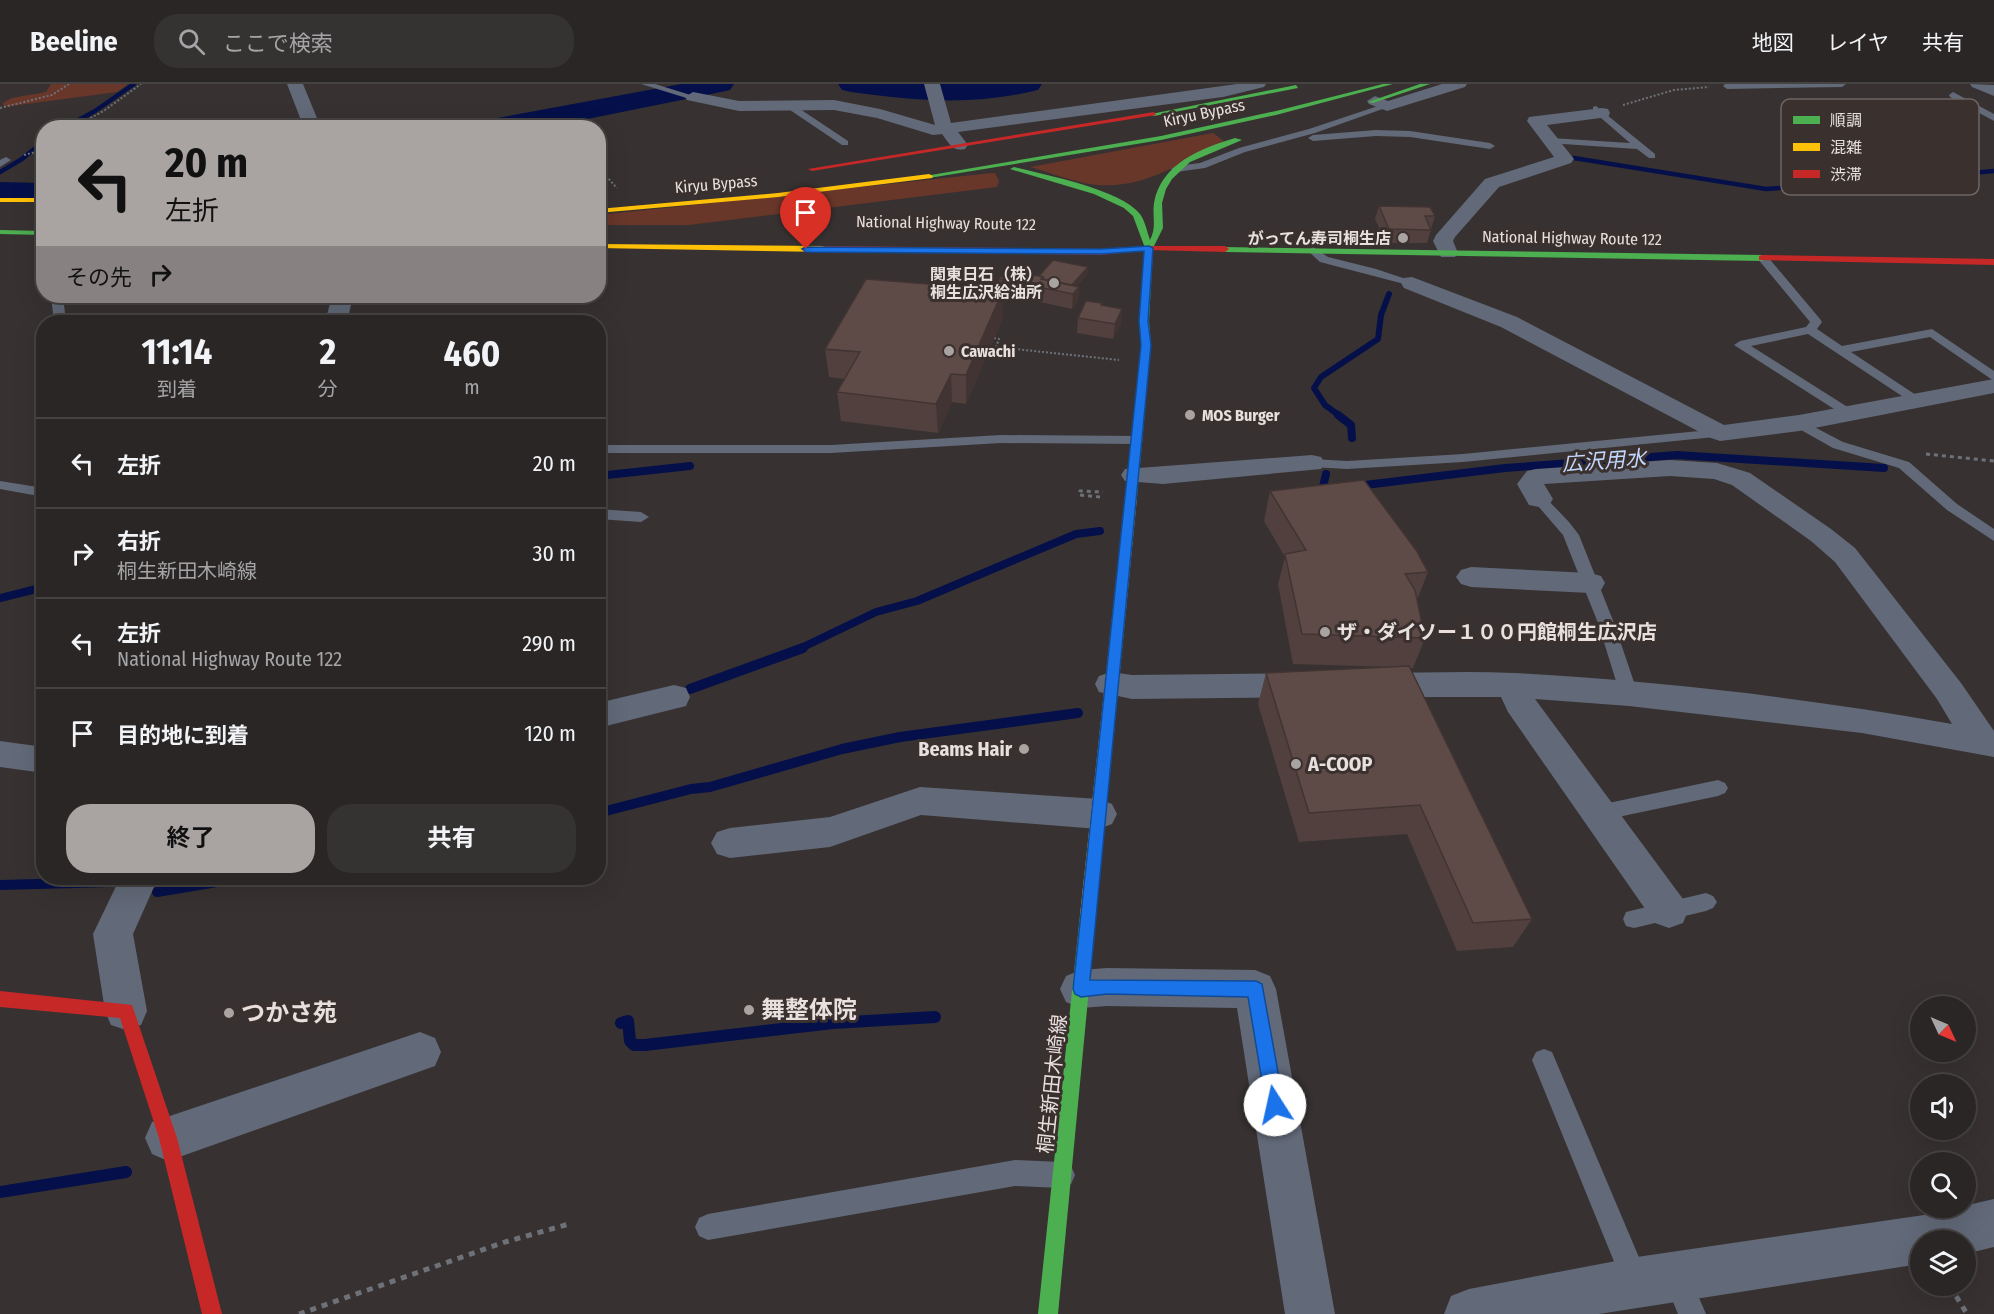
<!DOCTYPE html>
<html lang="ja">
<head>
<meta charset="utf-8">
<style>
  :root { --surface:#292625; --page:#353232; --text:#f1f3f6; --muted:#a5a5a7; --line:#454342; --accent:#a9a3a2 }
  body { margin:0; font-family:"Fira Sans Condensed","Noto Sans JP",sans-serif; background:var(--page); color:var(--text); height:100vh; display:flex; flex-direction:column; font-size:22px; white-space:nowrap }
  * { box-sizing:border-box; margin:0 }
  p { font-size:20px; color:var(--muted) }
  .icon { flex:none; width:33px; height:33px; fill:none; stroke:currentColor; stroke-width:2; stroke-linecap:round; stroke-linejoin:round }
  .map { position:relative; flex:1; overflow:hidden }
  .side { position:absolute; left:36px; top:231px; width:570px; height:570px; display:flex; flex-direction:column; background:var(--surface); border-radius:24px; box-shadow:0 6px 24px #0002,0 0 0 2px var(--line) }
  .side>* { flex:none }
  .banner { position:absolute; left:36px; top:36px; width:570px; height:183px; border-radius:24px; box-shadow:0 6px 24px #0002,0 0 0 2px var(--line); background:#a9a3a2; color:#111; overflow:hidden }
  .needle { width:39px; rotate:134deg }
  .buttons { position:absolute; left:1910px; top:912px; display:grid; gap:12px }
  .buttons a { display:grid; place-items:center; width:66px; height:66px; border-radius:50%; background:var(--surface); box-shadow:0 6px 24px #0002,0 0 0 2px var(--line); font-size:30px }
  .pin { position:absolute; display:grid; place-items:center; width:51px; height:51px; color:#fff; margin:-62px -26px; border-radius:50% 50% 50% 0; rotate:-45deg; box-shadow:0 0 6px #0007 }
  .pin .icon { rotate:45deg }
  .me { position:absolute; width:66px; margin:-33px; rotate:350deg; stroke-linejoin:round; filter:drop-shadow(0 0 4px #0008) }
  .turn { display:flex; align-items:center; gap:21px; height:126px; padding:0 30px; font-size:27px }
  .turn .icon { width:78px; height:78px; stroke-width:2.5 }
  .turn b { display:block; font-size:42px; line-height:51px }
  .then { display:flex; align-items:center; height:57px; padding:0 30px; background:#0003; gap:12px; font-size:22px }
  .eta { display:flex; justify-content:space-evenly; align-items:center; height:102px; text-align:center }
  .eta b { font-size:36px; font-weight:700; line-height:42px }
  .button { display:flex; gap:12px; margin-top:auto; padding:12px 30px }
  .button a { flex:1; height:69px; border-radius:24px; background:var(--accent); color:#111; font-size:24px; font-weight:700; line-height:69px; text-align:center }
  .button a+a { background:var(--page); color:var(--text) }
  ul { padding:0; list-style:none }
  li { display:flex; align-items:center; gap:18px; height:90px; padding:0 30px; border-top:2px solid var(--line) }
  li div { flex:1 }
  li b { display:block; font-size:22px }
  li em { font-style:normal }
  header { display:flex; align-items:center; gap:36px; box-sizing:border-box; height:84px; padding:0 30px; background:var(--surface); border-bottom:2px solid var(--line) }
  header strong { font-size:28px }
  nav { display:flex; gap:33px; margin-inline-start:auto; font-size:21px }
  .search { width:420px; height:54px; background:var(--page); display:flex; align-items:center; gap:15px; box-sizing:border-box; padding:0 21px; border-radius:24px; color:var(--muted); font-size:22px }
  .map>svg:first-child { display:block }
  .green { fill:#69362a }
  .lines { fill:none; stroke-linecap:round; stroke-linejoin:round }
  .stream-far4 { stroke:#05104a; stroke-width:4.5 }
  .stream-far3 { stroke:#05104a; stroke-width:6 }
  .stream-far2 { stroke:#05104a; stroke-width:8 }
  .stream-far1 { stroke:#05104a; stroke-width:10 }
  .stream { stroke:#05104a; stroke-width:12 }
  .river { fill:#05104a; fill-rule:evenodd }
  .path-far2 { stroke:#6e7178; stroke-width:2; stroke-dasharray:2 2; stroke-linecap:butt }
  .path-far1 { stroke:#6e7178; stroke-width:3; stroke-dasharray:4 4; stroke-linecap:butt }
  .path { stroke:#6e7178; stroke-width:5; stroke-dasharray:6 6; stroke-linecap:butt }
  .lane { fill:#626978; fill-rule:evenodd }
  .street { fill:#626978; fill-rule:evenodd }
  .fast { fill:#4caf50; fill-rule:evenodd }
  .slow { fill:#ffc107; fill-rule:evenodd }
  .jam { fill:#c62828; fill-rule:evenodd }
  .wall { fill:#51403d }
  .shaded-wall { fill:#423432 }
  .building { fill:#5e4b47; stroke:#423432; stroke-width:1.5 }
  .route { fill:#1a73e8; stroke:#114b97; stroke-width:1.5 }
  .poi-dot { fill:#a9a3a2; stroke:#3a302e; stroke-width:2 }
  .labels { text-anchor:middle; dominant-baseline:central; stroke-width:6; stroke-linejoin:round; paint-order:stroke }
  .far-street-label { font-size:16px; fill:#e7e0df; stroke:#3a302e }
  .far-poi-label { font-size:16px; font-weight:bold; fill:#e7e0df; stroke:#3a302e; text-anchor:end }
  .poi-label { font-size:20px; font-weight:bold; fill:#e7e0df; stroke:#3a302e; text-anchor:start }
  .street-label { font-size:20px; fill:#e7e0df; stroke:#3a302e }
  .water-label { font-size:21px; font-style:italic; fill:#c1d7fe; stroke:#3a302e }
  .near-poi-label { font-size:24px; font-weight:bold; fill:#e7e0df; stroke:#3a302e; text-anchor:start }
  .key { fill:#3a302e; stroke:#6e6563; stroke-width:1.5 }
  .key-label { font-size:16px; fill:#e7e0df }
</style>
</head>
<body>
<header>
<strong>Beeline</strong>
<div class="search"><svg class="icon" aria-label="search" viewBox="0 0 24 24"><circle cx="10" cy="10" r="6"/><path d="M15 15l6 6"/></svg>ここで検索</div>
<nav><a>地図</a><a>レイヤ</a><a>共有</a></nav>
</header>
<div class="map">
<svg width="1994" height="1230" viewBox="0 0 1994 1230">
  <rect width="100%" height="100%" fill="#373231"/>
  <!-- green -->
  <g class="green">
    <path d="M51,0H128L117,8L4,23L3,19L12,14L46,8Z"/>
    <path d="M1213,49L1224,57C1179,80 1137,110 1084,99C1066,95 1048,88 1030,83Z"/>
    <path d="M992,89H995L999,97L997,103L689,141H599V131Z"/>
  </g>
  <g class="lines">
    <!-- stream-far4 -->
    <g class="stream-far4">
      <path d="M64,44L95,27L134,0"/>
      <path d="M1574,74L1766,105L1930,92"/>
      <path d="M0,88L22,75L44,57"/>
      <path d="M1949,91L1994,87"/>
    </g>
    <!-- stream-far3 -->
    <path class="stream-far3" d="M1340,332L1325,321L1314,304L1321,293L1378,255L1381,231L1389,210"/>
    <!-- stream-far2 -->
    <g class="stream-far2">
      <path d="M1338,331L1351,341L1352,354"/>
      <path d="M598,392L690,382"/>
      <path d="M1357,402L1505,384L1677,371L1884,384"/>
      <path d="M1321,411L1326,390"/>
      <path d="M0,514L44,503"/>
      <path d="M799,565L876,528L917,517L1076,450L1100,447"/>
    </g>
    <!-- stream-far1 -->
    <g class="stream-far1">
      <path d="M690,605L803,564"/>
      <path d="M598,729L691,705L710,703L842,665L900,653L1078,629"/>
      <path d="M0,801L113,798"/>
      <path d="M157,808L241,794"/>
    </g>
    <!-- stream -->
    <g class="stream">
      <path d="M621,939L628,937L630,957L634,961H645L833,939L935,933"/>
      <path d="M0,1108L126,1088"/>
    </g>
    <!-- river -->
    <g class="river">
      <path d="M681,0H734L730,6L721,8L543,44H478L482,38L492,35Z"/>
      <path d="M838,0H1042L1038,6C973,22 917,17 851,8L842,6Z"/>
      <path d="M0,98L44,99V117L0,116Z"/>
    </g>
    <!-- path-far2 -->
    <g class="path-far2">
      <path d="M1623,21L1674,6L1709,3"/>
      <path d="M0,24L52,11L69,0"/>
      <path d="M73,44L105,26L141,0"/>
      <path d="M24,71L44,66"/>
      <path d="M598,83L617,104"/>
      <path d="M994,254L999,255L996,263L1119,276"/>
    </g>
    <!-- path-far1 -->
    <g class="path-far1">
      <path d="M1926,370L1994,377"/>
      <path d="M1100,413L1079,411L1080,407L1103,408"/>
    </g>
    <!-- path -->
    <g class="path">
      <path d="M1950,1202L1967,1230"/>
      <path d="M299,1230L505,1158L569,1140"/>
    </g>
    <!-- lane -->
    <g class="lane">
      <path d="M641,0H655L697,13L693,16Z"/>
      <path d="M1725,0H1846L1842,3L1727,5L1723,2Z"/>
      <path d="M1953,8L1994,30V37L1950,13L1949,11Z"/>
      <path d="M789,18H795L797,23L848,57V61H842L790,26Z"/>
      <path d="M1384,20L1391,22L1315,49L1245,68L1205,84L1176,88L1171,85L1176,82L1200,79L1239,64L1309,45Z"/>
      <path d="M1596,22L1655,70V74H1649L1637,65L1548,59L1546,57L1551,54L1630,59L1593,27V23Z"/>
      <path d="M1376,46L1410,47L1490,59L1495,62L1490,65L1410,53L1376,52L1313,57L1308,54L1313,51Z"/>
      <path d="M6,73L11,76L0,83V76Z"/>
      <path d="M1313,163L1328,173L1376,185L1418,199L1412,202L1320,178L1307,166Z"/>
      <path d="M1763,171L1767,172L1820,235L1822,238L1817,245L1842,262L1932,245L1994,287V297L1930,253L1851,268L1922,315L1924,318L1922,321L1917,322L1808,250L1751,262L1857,329L1855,332H1845L1734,261L1740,257L1806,243L1810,238L1757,174Z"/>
      <path d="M51,212H63L66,238H54Z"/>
      <path d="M1799,335L1843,358L1909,378L1957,420L1994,445V457L1947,426L1899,384L1833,364L1794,342L1792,339Z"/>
      <path d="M1720,345L1727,349L1725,352L1463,378L1347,385L1312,383L1305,379L1312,375L1347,377L1463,370Z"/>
      <path d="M1001,351L1136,352L1143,356L1136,360L1001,359L831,369H598V361H831Z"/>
      <path d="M0,397L44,404V413L0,405Z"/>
      <path d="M1539,410L1544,412L1569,438L1579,451L1614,539L1638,610L1635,615L1629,617L1623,615L1620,610L1598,539L1563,451L1532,415Z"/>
      <path d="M598,425L641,428L649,433L641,438L598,435Z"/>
      <path d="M1718,696L1725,699L1728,704L1725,709L1718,712L1599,737L1592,735L1589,729L1592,723L1599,721Z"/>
      <path d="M1706,809L1713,812L1717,818L1713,824L1706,827L1634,844L1626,842L1623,835L1626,828L1634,826Z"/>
      <path d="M1544,965L1552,968L1649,1197L1646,1207L1636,1210L1626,1207L1532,976L1536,968Z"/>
      <path d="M1015,1076L1062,1078L1071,1082L1075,1091L1071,1100L1062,1104L1015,1102L708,1156L699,1152L695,1143L699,1134L708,1130Z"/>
      <path d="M1677,1183L1687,1186L1706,1230H1678L1664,1196L1667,1186Z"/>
    </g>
    <!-- street -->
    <g class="street">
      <path d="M287,0H303L321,44H304Z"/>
      <path d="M924,0H940L951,39L1237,0H1266L1264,3L1223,13L958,48L968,61L965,65C952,68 949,59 942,50L933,51L877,34L834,26L739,27L687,16L685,13L693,8L739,17L834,16L880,25L935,41Z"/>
      <path d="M1442,0H1467L1465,3L1387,27L1369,20L1367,17L1375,12L1388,17Z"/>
      <path d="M1970,0L1994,1V12L1972,3Z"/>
      <path d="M1602,24L1608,25L1610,29L1608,33L1547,41L1574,75L1571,79L1499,103L1455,153L1453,157L1458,169L1455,173H1441L1433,157L1436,151L1485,95L1554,73L1527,37L1529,33Z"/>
      <path d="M1412,193L1517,233L1724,341L1799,331L1994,295V309L1799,347L1720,357L1711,354L1501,243L1404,204L1401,199L1404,194Z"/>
      <path d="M332,212H353L347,238H325Z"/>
      <path d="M1312,371L1321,373L1325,379L1321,385L1163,400L1125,397L1121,391L1125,385Z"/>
      <path d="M1670,376L1717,379L1750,389L1831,445L1855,464L1961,599L1994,647V673L1862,649L1629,622L1535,615L1683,815L1688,827L1683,839L1669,844L1655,839L1508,628L1501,613H1373L1361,609L1357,601L1361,593L1373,589C1420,589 1467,587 1514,589C1661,597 1808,614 1952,640L1937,615L1835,478L1811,457L1732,401L1714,395L1670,392L1544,400L1553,415L1549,421L1539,423L1529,421L1517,400L1527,387L1536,385Z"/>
      <path d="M1471,483L1590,489L1601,492L1605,499L1601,506L1590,509L1471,503L1461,500L1456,493L1461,486Z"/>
      <path d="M1111,588L1132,591L1307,589L1319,593L1323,601L1319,609L1307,613L1132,615L1099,608L1095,600L1099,592Z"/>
      <path d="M674,601L686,604L690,613L686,622L598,644V619Z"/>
      <path d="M0,657L44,663V689L0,683Z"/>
      <path d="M920,703L1099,715L1112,720L1117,730L1112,740L1099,745L921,731L830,763L730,774L717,770L711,759L717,748L730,744L830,733Z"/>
      <path d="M120,794H158L133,850L147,927L141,941L126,946L111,941L105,927L93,850Z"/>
      <path d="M1107,884L1255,886L1270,892L1276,905L1335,1230H1285L1237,924L1107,922L1081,924L1066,918L1060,905L1066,892L1081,886Z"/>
      <path d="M420,948L435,954L441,968L435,982L168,1077L152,1070L145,1054L152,1038Z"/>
      <path d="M1994,1115V1163L1965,1170V1156H1920V1180L1599,1230H1444L1451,1212L1469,1205L1637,1173L1924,1131Z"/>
    </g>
    <!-- fast -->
    <g class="fast">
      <path d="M1383,0H1393L1276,31L1161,56L929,94L925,92L1161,52L1276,27Z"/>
      <path d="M1420,0H1430L1373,19L1368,18Z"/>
      <path d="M1296,1L1298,4L1154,32L1151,30Z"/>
      <path d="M1235,54L1242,56L1190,78L1172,95L1166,105L1162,119L1163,144L1153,164L1149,237L1151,261L1137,413L1131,416L1127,415L1125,413L1141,261L1139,237L1145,164L1133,132L1124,124L1094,110L1010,85L1014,83C1045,91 1120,105 1140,130C1145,137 1147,147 1150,156C1157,143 1152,132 1154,119C1161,79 1202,64 1235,54Z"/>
      <path d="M0,146L44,147V151L0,150Z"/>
      <path d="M1222,163L1762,171L1766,174L1762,177L1225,168L1222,167Z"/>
      <path d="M1088,824L1094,826L1096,831L1058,1230H1038L1080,831L1082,826Z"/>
    </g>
    <!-- slow -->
    <g class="slow">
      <path d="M929,90L933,92L932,94L778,113L598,129V125L778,109Z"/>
      <rect x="0" y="114" width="44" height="4"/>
      <path d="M598,160L825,162L829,165L825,168L598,164Z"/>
      <path d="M1131,410L1137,413L1096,831L1094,836L1088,838L1082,836L1080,831L1125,413Z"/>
    </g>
    <!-- jam -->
    <g class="jam">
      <path d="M1154,28L1156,31L812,87L808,85Z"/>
      <path d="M825,162L1101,165L1149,162H1225L1229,165L1225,168L1149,166L1101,171L822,167V163Z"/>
      <path d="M1762,171L1994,175V181L1759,176V172Z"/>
      <path d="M0,907L132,921L177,1054L222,1230H202L159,1054L120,934L0,923Z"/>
    </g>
  </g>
  <!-- wall -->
  <g class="wall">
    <path d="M1379,122L1435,132L1427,159H1386L1375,135Z"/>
    <path d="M1088,183L1087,190L1077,202L1079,203L1078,217L1072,225L1003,210V234L966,320L952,318L938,349L841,337L837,308L845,295L829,293L825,265L999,206V195L1039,192Z"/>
    <path d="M1102,219V221L1121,240L1113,255L1077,249L1078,234Z"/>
    <path d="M1270,407L1428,488L1417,516L1425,554L1413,584H1409L1532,835L1513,863L1457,867L1407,750L1299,758L1258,620L1266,589L1392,583L1293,580L1278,500L1285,473L1264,437Z"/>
  </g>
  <!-- shaded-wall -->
  <g class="shaded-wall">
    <path d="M1088,183L1087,190L1070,210L1067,207Z"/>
    <path d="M1079,203L1078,217L1072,225L1073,210Z"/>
    <path d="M1003,206V234L966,320V291Z"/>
    <path d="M1122,225L1121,240L1113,255L1115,240Z"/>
    <path d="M951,290L952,318L938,349L936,320Z"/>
  </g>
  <!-- building -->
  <g class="building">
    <path d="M1379,122L1430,123L1435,132H1425L1431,146L1389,145Z"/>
    <path d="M1053,176L1088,183L1072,201L1043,195V193L1039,192Z"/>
    <path d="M1008,185L1043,193L1041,195L1079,203L1073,210L999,195Z"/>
    <path d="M866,195L1003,206L966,291L951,290L936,320L837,308L860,268L825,265Z"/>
    <path d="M1086,217L1102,219L1101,221L1122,225L1115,240L1078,234Z"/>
    <path d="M1364,396L1416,466L1428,488L1405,490L1415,506L1425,554L1302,550L1285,470L1306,466L1270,407Z"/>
    <path d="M1409,582L1532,835L1473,839L1420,721L1309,729L1266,589Z"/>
  </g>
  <!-- route -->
  <path class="route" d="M1149,162L1153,164L1148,237L1151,261L1090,896L1256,897L1262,900L1284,1021L1281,1028L1275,1030L1269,1028L1266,1021L1248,913L1107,910L1081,913L1075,910L1073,905L1141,261L1139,237L1144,167L1101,170L806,168L802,165L806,163L1101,165Z"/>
  <!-- markers -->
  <g class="poi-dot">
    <circle cx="1403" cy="154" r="6"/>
    <circle cx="1054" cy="199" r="6"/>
    <circle cx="949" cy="267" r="6"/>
    <circle cx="1190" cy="331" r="6"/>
    <circle cx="1325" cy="548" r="6"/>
    <circle cx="1024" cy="665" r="6"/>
    <circle cx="1296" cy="680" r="6"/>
    <circle cx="749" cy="926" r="6"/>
    <circle cx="229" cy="929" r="6"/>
  </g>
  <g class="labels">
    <!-- far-street labels -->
    <g class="far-street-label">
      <text transform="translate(1204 29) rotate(-12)">Kiryu Bypass</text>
      <text transform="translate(716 100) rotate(-5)">Kiryu Bypass</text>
      <text transform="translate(946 139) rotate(1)">National Highway Route 122</text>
      <text transform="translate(1572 154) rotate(1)">National Highway Route 122</text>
    </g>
    <!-- far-poi labels -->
    <g class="far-poi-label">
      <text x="1391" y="154">がってん寿司桐生店</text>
      <text x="1042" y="190">関東日石（株）<tspan x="1042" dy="18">桐生広沢給油所</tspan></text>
      <text x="961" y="267" text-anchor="start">Cawachi</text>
      <text x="1202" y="331" text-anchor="start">MOS Burger</text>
    </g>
    <!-- poi labels -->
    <g class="poi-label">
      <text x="1337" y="548">ザ・ダイソー１００円館桐生広沢店</text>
      <text x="1012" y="665" text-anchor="end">Beams Hair</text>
      <text x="1308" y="680">A-COOP</text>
    </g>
    <!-- street labels -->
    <g class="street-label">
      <text transform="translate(1052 1000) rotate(-84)">桐生新田木崎線</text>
    </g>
    <!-- water labels -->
    <g class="water-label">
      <text transform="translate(1604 377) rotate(-4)">広沢用水</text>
    </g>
    <!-- near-poi labels -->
    <g class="near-poi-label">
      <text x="761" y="926">舞整体院</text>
      <text x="241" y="929">つかさ苑</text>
    </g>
  </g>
  <!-- legend -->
  <rect x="1781" y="15" width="198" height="96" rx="9" class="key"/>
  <rect x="1793" y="32" width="27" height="8" fill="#4caf50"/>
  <rect x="1793" y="59" width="27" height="8" fill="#ffc107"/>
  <rect x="1793" y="86" width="27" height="8" fill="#c62828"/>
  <g class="key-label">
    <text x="1830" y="42">順調</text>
    <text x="1830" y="69">混雑</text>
    <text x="1830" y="96">渋滞</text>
  </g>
</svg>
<div class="buttons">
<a><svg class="needle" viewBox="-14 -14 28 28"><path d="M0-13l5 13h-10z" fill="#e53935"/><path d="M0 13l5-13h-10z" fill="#a5a5a7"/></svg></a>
<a><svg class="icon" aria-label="sound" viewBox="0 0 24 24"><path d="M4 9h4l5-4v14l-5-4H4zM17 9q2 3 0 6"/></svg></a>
<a><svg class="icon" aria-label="search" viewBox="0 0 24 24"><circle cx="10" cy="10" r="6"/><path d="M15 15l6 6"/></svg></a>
<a><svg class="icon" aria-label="layers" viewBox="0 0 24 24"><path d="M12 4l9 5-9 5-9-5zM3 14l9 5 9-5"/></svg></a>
</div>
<div class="pin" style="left:806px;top:165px;background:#d93025"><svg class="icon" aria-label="arrive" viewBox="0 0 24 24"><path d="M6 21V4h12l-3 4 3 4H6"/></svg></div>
<svg class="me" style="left:1275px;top:1021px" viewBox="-20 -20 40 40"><circle r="19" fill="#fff"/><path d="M0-13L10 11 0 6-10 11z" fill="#1a73e8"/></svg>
<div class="banner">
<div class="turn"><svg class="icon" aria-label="left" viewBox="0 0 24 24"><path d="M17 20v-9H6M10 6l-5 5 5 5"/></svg><div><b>20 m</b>左折</div></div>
<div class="then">その先<svg class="icon" aria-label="right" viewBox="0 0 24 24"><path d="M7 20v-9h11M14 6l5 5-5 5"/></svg></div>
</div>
<section class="side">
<div class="eta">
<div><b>11:14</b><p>到着</p></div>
<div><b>2</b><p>分</p></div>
<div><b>460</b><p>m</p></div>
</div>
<ul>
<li><svg class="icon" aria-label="left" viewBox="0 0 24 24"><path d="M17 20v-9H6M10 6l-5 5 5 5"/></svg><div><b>左折</b></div><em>20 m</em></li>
<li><svg class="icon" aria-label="right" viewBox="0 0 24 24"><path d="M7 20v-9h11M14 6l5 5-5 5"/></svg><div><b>右折</b><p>桐生新田木崎線</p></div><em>30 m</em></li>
<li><svg class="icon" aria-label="left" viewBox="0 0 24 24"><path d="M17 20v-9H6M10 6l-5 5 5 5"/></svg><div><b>左折</b><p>National Highway Route 122</p></div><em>290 m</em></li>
<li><svg class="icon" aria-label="arrive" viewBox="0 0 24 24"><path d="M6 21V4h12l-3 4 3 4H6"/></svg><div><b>目的地に到着</b></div><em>120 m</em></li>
</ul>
<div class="button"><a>終了</a><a>共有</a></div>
</section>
</div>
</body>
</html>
